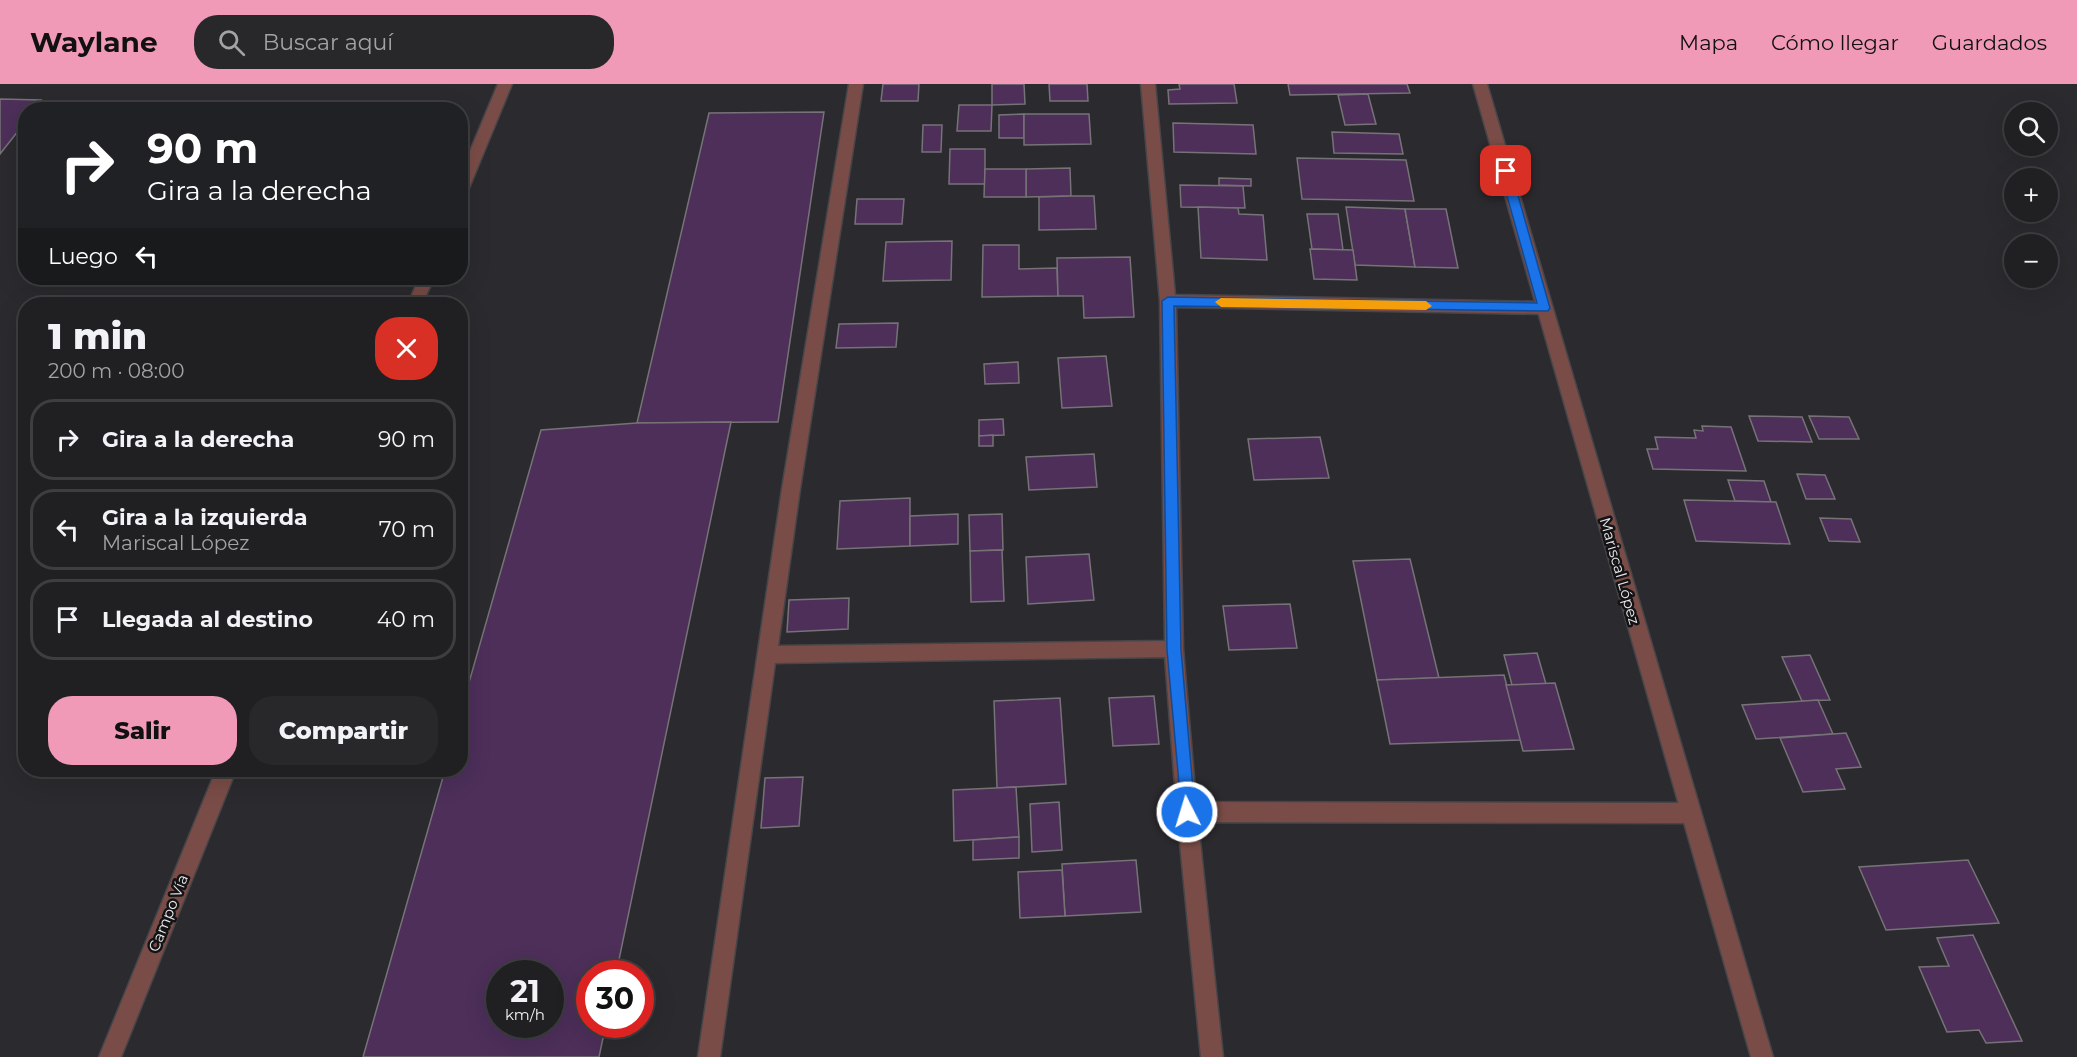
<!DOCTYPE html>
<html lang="es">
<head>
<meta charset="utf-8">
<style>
  :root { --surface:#202022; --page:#28282a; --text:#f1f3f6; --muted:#a2a3a5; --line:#3d3e40; --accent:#f09ab7 }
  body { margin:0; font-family:Montserrat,sans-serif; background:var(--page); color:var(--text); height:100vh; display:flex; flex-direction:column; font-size:22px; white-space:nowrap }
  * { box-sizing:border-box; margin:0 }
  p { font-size:20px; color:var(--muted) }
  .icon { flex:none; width:33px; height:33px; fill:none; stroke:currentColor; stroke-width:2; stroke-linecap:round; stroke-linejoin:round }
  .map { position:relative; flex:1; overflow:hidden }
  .sheet { position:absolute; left:18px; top:213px; width:450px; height:480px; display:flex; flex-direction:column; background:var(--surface); border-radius:24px; box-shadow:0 6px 24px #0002,0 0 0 2px var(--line) }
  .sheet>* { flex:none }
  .guide { position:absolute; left:18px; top:18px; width:450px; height:183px; border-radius:24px; box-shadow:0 6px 24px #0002,0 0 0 2px var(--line); background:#202124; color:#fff; overflow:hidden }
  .buttons { position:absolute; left:2004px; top:18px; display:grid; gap:12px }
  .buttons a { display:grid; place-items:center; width:54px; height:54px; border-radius:50%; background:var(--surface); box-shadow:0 6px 24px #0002,0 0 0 2px var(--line); font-size:30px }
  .speed { position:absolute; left:486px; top:876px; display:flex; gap:12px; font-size:30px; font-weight:700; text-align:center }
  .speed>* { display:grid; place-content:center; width:78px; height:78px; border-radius:50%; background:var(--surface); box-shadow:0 6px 24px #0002,0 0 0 2px var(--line); line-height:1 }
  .speed small { font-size:15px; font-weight:400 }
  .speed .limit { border:9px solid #d22; background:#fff; color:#111 }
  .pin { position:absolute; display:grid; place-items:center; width:51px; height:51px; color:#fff; margin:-26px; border-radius:12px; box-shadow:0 3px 9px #0006 }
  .me { position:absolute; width:66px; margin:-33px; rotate:355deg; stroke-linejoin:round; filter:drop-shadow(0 0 4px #0008) }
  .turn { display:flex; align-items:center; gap:21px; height:126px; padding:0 30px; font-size:27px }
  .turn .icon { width:78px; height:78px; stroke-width:2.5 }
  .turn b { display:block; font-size:42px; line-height:51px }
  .then { display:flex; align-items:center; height:57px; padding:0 30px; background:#0003; gap:12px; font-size:22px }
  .round { display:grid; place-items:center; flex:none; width:63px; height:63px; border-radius:24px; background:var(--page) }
  .head { display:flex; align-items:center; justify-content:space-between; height:102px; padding:0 30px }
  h1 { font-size:36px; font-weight:800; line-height:45px }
  .primary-button { display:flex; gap:12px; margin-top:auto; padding:12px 30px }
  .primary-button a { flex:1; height:69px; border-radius:24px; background:var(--accent); color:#111; font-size:24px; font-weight:800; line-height:69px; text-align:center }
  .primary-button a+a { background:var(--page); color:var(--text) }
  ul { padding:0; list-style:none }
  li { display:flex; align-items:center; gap:18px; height:81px; margin:0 12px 9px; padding:0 18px; border:3px solid var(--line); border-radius:24px }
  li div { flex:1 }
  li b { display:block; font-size:22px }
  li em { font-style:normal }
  header { display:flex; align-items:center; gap:36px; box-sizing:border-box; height:84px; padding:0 30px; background:var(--accent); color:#111 }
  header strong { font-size:28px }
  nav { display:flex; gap:33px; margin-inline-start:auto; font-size:21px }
  .search { width:420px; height:54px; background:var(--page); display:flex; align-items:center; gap:15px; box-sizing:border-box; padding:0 21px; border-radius:24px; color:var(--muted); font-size:22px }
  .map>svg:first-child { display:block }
  .building { fill:#4d2f5a; stroke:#767377; stroke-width:1.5; fill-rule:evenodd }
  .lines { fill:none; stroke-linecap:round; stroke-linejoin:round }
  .minor-casing { stroke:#464549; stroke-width:3 }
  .tertiary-casing { stroke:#464549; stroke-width:3 }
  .minor { fill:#7a4c47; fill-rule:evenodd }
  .tertiary { fill:#7a4c47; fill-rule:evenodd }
  .route { fill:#1a73e8; stroke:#114b97; stroke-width:1.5 }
  .slow { fill:#f59e0b }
  .labels { text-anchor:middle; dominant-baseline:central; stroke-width:5; stroke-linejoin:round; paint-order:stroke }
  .street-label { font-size:15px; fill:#eae9ec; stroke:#131315 }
</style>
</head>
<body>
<header>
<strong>Waylane</strong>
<div class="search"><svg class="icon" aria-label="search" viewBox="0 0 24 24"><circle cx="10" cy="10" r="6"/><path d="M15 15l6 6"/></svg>Buscar aquí</div>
<nav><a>Mapa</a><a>Cómo llegar</a><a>Guardados</a></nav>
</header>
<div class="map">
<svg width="2077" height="973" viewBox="0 0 2077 973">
  <rect width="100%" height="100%" fill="#2b2a2e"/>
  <!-- building -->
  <g class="building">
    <path d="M883,0H919L918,17H881Z"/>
    <path d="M992,0H1024L1025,20L992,21Z"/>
    <path d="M1049,0H1087L1088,17H1050Z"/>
    <path d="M1179,0H1234L1237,19L1169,20L1168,6L1180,5Z"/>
    <path d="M1288,0H1407L1410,9L1290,11Z"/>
    <path d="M1368,10L1376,40L1345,41L1338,11Z"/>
    <path d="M0,15L41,16L34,26H26V37L0,70Z"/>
    <path d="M959,21H992L991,47H957Z"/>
    <path d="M824,28L778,338L637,339L709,29Z"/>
    <path d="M1024,30V54H999V31Z"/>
    <path d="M1024,30H1089L1091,60L1024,61Z"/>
    <path d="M1173,39L1253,41L1256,70L1174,68Z"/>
    <path d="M923,41H942L941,68H922Z"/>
    <path d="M1332,48L1399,50L1403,70L1334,69Z"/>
    <path d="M950,65H985V100H949Z"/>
    <path d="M1297,74L1406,76L1414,117L1302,115Z"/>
    <path d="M1070,84L1071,112L1026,113V85Z"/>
    <path d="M985,85H1026V113H984Z"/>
    <path d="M1219,94L1251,95V102L1219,101Z"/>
    <path d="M1180,101L1243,102L1245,124L1181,123Z"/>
    <path d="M1071,112H1094L1096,145L1039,146V113Z"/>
    <path d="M857,115H904L902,140H855Z"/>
    <path d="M1198,123L1238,124L1239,130L1263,131L1267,176L1201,174Z"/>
    <path d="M1346,123L1405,125L1415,183L1355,181Z"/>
    <path d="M1405,125H1446L1458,184L1415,183Z"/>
    <path d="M1307,130H1338L1343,166L1312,165Z"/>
    <path d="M952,157L951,196L883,197L886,158Z"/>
    <path d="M983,161H1019V185L1057,184L1058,212L982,213Z"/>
    <path d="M1310,165L1353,166L1357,196L1314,195Z"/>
    <path d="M1130,173L1134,233L1084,234L1083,212H1058L1057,174Z"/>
    <path d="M898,239L896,263L836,264L839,240Z"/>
    <path d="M1106,272L1112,322L1062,324L1058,274Z"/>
    <path d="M1018,278L1019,299L985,300L984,280Z"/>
    <path d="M1749,332L1802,333L1812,358L1758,357Z"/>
    <path d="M1809,332L1849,333L1859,355H1819Z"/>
    <path d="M1003,335L1004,351L979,352V336Z"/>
    <path d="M731,338L616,890H590V940H606L599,973H363L445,686H460V630L541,346L637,339ZM500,890H550V940H500Z"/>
    <path d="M1702,342L1731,343L1746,387L1653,385L1647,365H1658L1655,353L1696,354L1694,346L1703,347Z"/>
    <path d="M993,351V362H979V352Z"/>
    <path d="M1320,353L1329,394L1254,396L1248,355Z"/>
    <path d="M1094,370L1097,403L1029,406L1026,373Z"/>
    <path d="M1797,390L1825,391L1835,415H1806Z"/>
    <path d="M1728,396L1764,397L1771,418L1735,417Z"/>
    <path d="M910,414V462L837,465L840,417Z"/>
    <path d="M1684,416L1776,418L1790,460L1696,457Z"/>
    <path d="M958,430V460L910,462V432Z"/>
    <path d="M1002,430L1003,466L970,467L969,431Z"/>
    <path d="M1820,434L1851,435L1860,458L1829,457Z"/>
    <path d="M1002,466L1004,517L971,518L970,467Z"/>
    <path d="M1089,470L1094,516L1028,520L1026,473Z"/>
    <path d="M1410,475L1439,594L1377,596L1353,477Z"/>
    <path d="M849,514L848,545L787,548L789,516Z"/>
    <path d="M1290,520L1297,564L1229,566L1223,522Z"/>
    <path d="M1537,569L1546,600L1512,601L1504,571Z"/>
    <path d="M1810,571L1830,616L1802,617L1782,573Z"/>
    <path d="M1504,591L1521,656L1390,660L1377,596Z"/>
    <path d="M1555,599L1574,665L1523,667L1506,601Z"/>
    <path d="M1154,612L1159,660L1113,662L1109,614Z"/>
    <path d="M1060,614L1066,700L997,704L994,617Z"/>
    <path d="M1818,616L1833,650L1756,655L1742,621Z"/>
    <path d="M1846,649L1861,683L1836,685L1845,705L1803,708L1780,654Z"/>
    <path d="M803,693L799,742L761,744L765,694Z"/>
    <path d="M1016,703L1019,753L954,757L953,706Z"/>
    <path d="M1059,718L1062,766L1032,768L1030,720Z"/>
    <path d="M1019,753V774L973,776V756Z"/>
    <path d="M1136,776L1141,828L1065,832L1062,780Z"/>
    <path d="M1968,776L1999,839L1886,846L1859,783Z"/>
    <path d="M1062,786L1065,832L1020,834L1018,788Z"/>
    <path d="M1973,851L2022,957L1986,959L1979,946L1947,948L1919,883L1949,882L1937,854Z"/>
  </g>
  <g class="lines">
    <!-- minor casing -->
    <g class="minor-casing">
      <g id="minor">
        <path d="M498,0H512L467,109L460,114V91Z"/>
        <path d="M849,0H863L800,405L778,562L1165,557L1160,217L1141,0H1155L1175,211L1544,218L1549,220L1552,224L1549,228L1544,230L1176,223L1183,565L1196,718L1691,719L1698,722L1701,729L1698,736L1691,739L1198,738L1223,973H1201L1177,728L1165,573L775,579L720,973H698L782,405Z"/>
        <path d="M419,194H434L422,220H408Z"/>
        <path d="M216,686H236L121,973H99Z"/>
      </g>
    </g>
    <!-- tertiary casing -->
    <g class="tertiary-casing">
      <path id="tertiary" d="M1473,0H1487L1773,973H1751Z"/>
    </g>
    <!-- minor -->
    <use href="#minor" class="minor"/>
    <!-- tertiary -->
    <use href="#tertiary" class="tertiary"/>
  </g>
  <!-- route -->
  <path class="route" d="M1506,84L1511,87L1550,224L1548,227L1174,222L1181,566L1195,728L1193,733L1187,736L1182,733L1167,566L1162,217L1168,213L1537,219L1500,87Z"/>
  <!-- slow -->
  <path class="slow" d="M1221,214L1426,217L1432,222L1426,226L1221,223L1215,218Z"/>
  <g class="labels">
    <!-- street labels -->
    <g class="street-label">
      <text transform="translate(1620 487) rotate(74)">Mariscal López</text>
      <text transform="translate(168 829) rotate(-68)">Campo Vía</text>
    </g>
  </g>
</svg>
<div class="buttons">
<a><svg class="icon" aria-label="search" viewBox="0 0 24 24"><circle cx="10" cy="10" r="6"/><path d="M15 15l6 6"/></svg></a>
<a>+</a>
<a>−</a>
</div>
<div class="speed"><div>21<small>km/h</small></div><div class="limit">30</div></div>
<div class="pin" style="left:1506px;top:87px;background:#d93025"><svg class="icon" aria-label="arrive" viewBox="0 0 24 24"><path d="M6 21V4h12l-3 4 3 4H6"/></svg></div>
<svg class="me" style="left:1187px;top:728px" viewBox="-20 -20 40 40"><circle r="17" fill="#1a73e8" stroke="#fff" stroke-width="3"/><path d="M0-11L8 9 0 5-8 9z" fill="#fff"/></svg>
<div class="guide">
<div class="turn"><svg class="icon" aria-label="right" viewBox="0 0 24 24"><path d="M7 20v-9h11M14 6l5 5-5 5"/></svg><div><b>90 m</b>Gira a la derecha</div></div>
<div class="then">Luego<svg class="icon" aria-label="left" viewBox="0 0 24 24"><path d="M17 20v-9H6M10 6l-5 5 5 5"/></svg></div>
</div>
<section class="sheet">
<div class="head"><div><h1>1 min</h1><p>200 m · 08:00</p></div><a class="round" style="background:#d93025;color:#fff"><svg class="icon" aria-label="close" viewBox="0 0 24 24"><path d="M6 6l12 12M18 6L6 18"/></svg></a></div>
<ul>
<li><svg class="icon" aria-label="right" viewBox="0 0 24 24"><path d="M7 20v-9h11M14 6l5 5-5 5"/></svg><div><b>Gira a la derecha</b></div><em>90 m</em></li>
<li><svg class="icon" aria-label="left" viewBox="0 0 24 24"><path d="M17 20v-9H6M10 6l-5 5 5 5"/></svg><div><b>Gira a la izquierda</b><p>Mariscal López</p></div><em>70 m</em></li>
<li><svg class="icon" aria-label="arrive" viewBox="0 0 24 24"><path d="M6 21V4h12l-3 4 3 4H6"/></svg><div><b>Llegada al destino</b></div><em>40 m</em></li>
</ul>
<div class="primary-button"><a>Salir</a><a>Compartir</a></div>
</section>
</div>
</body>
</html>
